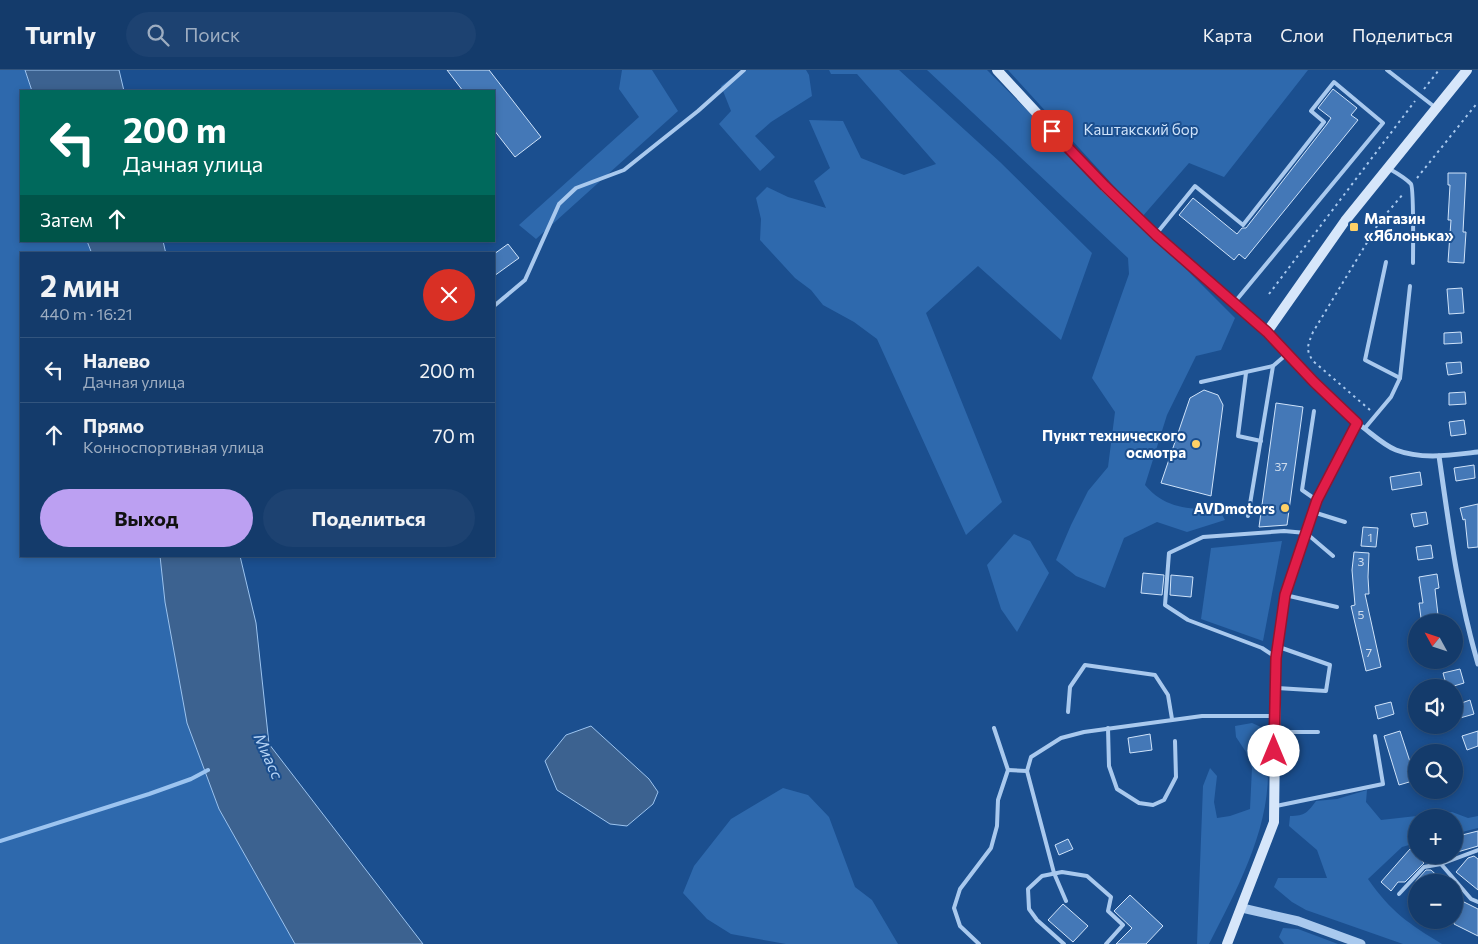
<!DOCTYPE html>
<html lang="ru">
<head>
<meta charset="utf-8">
<style>
  :root { --surface:#143b6b; --page:#1d4271; --text:#f1f3f6; --muted:#9dadc1; --line:#33557e; --accent:#bca0f2 }
  body { margin:0; font-family:Commissioner,sans-serif; background:var(--page); color:var(--text); height:100vh; display:flex; flex-direction:column; font-size:19px; white-space:nowrap }
  * { box-sizing:border-box; margin:0 }
  p { font-size:16px; color:var(--muted) }
  .icon { flex:none; width:28px; height:28px; fill:none; stroke:currentColor; stroke-width:2; stroke-linecap:round; stroke-linejoin:round }
  .map { position:relative; flex:1; overflow:hidden }
  .details { position:absolute; left:20px; top:182px; width:475px; height:305px; display:flex; flex-direction:column; background:var(--surface); border-radius:0px; box-shadow:0 2px 8px #0003,0 0 0 1px var(--line) }
  .details>* { flex:none }
  .guide { position:absolute; left:20px; top:20px; width:475px; height:152px; border-radius:0px; box-shadow:0 2px 8px #0003,0 0 0 1px var(--line); background:#00695c; color:#fff; overflow:hidden }
  .needle { width:32px; rotate:310deg }
  .tools { position:absolute; left:1408px; top:544px; display:grid; gap:10px }
  .tools a { display:grid; place-items:center; width:55px; height:55px; border-radius:50%; background:var(--surface); box-shadow:0 2px 8px #0003,0 0 0 1px var(--line); font-size:25px }
  .pin { position:absolute; display:grid; place-items:center; width:42px; height:42px; color:#fff; margin:-21px; border-radius:10px; box-shadow:0 2px 8px #0006 }
  .me { position:absolute; width:55px; margin:-28px; rotate:0deg; stroke-linejoin:round; filter:drop-shadow(0 0 4px #0008) }
  .turn { display:flex; align-items:center; gap:18px; height:105px; padding:0 20px; font-size:22px }
  .turn .icon { width:65px; height:65px; stroke-width:2.5 }
  .turn b { display:block; font-size:35px; line-height:42px }
  .then { display:flex; align-items:center; height:48px; padding:0 20px; background:#0003; gap:10px; font-size:19px }
  .round { display:grid; place-items:center; flex:none; width:52px; height:52px; border-radius:26px; background:var(--page) }
  .head { display:flex; align-items:center; justify-content:space-between; height:85px; padding:0 20px }
  h1 { font-size:30px; font-weight:700; line-height:38px }
  .primary-button { display:flex; gap:10px; margin-top:auto; padding:10px 20px }
  .primary-button a { flex:1; height:58px; border-radius:30px; background:var(--accent); color:#111; font-size:20px; font-weight:700; line-height:58px; text-align:center }
  .primary-button a+a { background:var(--page); color:var(--text) }
  ul { padding:0; list-style:none }
  li { display:flex; align-items:center; gap:15px; height:65px; padding:0 20px; border-top:1px solid var(--line) }
  li div { flex:1 }
  li b { display:block; font-size:19px }
  li em { font-style:normal }
  header { display:flex; align-items:center; gap:30px; box-sizing:border-box; height:70px; padding:0 25px; background:var(--surface); border-bottom:1px solid var(--line) }
  header strong { font-size:24px }
  nav { display:flex; gap:28px; margin-inline-start:auto; font-size:18px }
  .search { width:350px; height:45px; background:var(--page); display:flex; align-items:center; gap:12px; box-sizing:border-box; padding:0 18px; border-radius:28px; color:var(--muted); font-size:19px }
  .map>svg:first-child { display:block }
  .green { fill:#2e69ad }
  .water { fill:#3c6290; stroke:#9cc4f0 }
  .lines { fill:none; stroke-linecap:round; stroke-linejoin:round }
  .stream { stroke:#9cc4f0; stroke-width:4 }
  .building { fill:#4478b7; stroke:#cfe3fa }
  .path { stroke:#a9c9ee; stroke-width:2; stroke-dasharray:2.5 4; stroke-linecap:butt }
  .service { stroke:#a9c9ee; stroke-width:4 }
  .minor { stroke:#a9c9ee; stroke-width:5 }
  .tertiary { stroke:#a9c9ee; stroke-width:9 }
  .secondary { stroke:#d6e6fa; stroke-width:10 }
  .route-casing { stroke:#92132f; stroke-width:12 }
  .route { stroke:#e11d48; stroke-width:9 }
  .poi-dot { fill:#ffd166; stroke:#1b4f8f; stroke-width:2 }
  .labels { text-anchor:middle; dominant-baseline:central; stroke-width:4; stroke-linejoin:round; paint-order:stroke }
  .number-label { font-size:12px; fill:#d0dded }
  .park-label { font-size:15px; fill:#cfe3fa; stroke:#1b4f8f }
  .poi-label { font-size:15px; font-weight:bold; fill:#fff; stroke:#1b4f8f; text-anchor:end }
  .water-label { font-size:16px; font-style:italic; fill:#b5d3f5; stroke:#1b4f8f }
</style>
</head>
<body>
<header>
<strong>Turnly</strong>
<div class="search"><svg class="icon" aria-label="search" viewBox="0 0 24 24"><circle cx="10" cy="10" r="6"/><path d="M15 15l6 6"/></svg>Поиск</div>
<nav><a>Карта</a><a>Слои</a><a>Поделиться</a></nav>
</header>
<div class="map">
<svg width="1478" height="874" viewBox="0 0 1478 874">
  <rect width="100%" height="100%" fill="#1b4f8f"/>
  <!-- green -->
  <g class="green">
    <path d="M0,0H25L32,21H21V171H87L92,184H21V486H160L165,532L187,653L219,739L295,874H0Z"/>
    <path d="M622,0H652L678,41L536,169L519,155L639,47L619,19Z"/>
    <path d="M743,0H806L809,5L812,26L771,52L755,66L775,87L760,101L719,54L731,41L721,16Z"/>
    <path d="M829,0H899L1000,92L1092,183L1061,270L978,196L926,243L1002,432L966,465L877,269L854,252L823,235L811,220L795,208L760,170L761,149L756,128L767,117L788,127L826,138L814,111L830,98L809,50L843,51L861,88L904,105L936,94L857,4H831Z"/>
    <path d="M927,0H987L1235,248L1221,280L1196,286L1167,345L1145,415C1166,440 1190,438 1220,441L1225,450L1187,462L1157,452L1124,468L1105,518L1076,506L1056,490L1071,455L1088,421L1108,397L1115,342L1092,308L1129,204L1128,188Z"/>
    <path d="M1008,0H1308L1224,107L1189,93L1142,147Z"/>
    <path d="M1014,464L1030,471L1049,503L1017,562L1001,539L987,495Z"/>
    <path d="M1282,471L1263,571L1201,549L1211,478Z"/>
    <path d="M1252,653L1261,657C1285,733 1242,809 1209,874H1197L1203,716L1210,698L1217,706L1214,732L1217,748L1230,746L1250,739L1252,698L1246,682L1236,667L1235,656Z"/>
    <path d="M783,718L808,725L829,747L855,817L872,830L898,874H786L731,864L707,849L683,823L694,796L731,749Z"/>
    <path d="M1367,720L1366,732L1381,750L1452,742L1468,748L1478,746V758L1454,764V748H1416V773L1402,777L1368,809C1391,842 1409,854 1442,874H1403L1306,840L1292,832L1274,817L1278,808H1327L1317,780L1289,756L1290,746C1305,746 1308,742 1316,731L1337,729Z"/>
    <path d="M1283,858L1298,859L1338,874H1284L1279,867Z"/>
  </g>
  <!-- water -->
  <g class="water">
    <path d="M25,0H119L124,21H32Z"/>
    <path d="M87,171H163L166,184H92Z"/>
    <path d="M160,486H240L256,553L269,674L423,874H295L219,739L187,653L165,532Z"/>
    <path d="M591,656L649,709L658,722L653,734L627,756L610,754L557,720L545,691L566,665Z"/>
  </g>
  <g class="lines">
    <!-- stream -->
    <path class="stream" d="M0,771L149,724L191,709L208,700"/>
  </g>
  <!-- building -->
  <g class="building">
    <path d="M447,0H489L541,67L515,87L494,60V21H463Z"/>
    <path d="M1333,19L1357,38L1351,45L1358,50L1245,189L1239,184L1234,190L1179,145L1193,128L1237,164L1242,158H1246L1327,54L1331,48L1318,38Z"/>
    <path d="M1448,103H1466L1463,162H1466L1464,193L1448,192L1451,150H1448L1450,115H1448Z"/>
    <path d="M508,174L519,188L494,206V184Z"/>
    <path d="M1462,218L1464,243L1449,244L1447,219Z"/>
    <path d="M1461,262L1462,273L1444,274V263Z"/>
    <path d="M1461,292L1462,303L1448,305L1446,293Z"/>
    <path d="M1204,320L1218,325L1223,335L1211,426L1161,413L1190,328Z"/>
    <path d="M1465,322L1466,334L1449,335V323Z"/>
    <path d="M1276,333L1303,337L1287,455L1259,457Z"/>
    <path d="M1464,350L1466,364L1451,366L1449,352Z"/>
    <path d="M1474,395L1475,408L1456,411L1454,398Z"/>
    <path d="M1420,402L1422,415L1392,420L1390,407Z"/>
    <path d="M1478,434V477L1468,478L1465,449L1463,450L1460,438Z"/>
    <path d="M1426,442L1428,454L1414,457L1411,444Z"/>
    <path d="M1363,457L1378,458L1376,477L1361,476Z"/>
    <path d="M1431,475L1433,488L1418,490L1416,477Z"/>
    <path d="M1354,482L1369,483L1368,507L1369,524H1365L1381,597L1366,601L1351,536L1355,535L1352,500Z"/>
    <path d="M1143,503L1164,505L1162,525L1141,523Z"/>
    <path d="M1437,504L1439,518L1435,519L1438,545L1421,548L1419,533H1423L1419,507Z"/>
    <path d="M1171,505L1193,507L1191,527L1170,525Z"/>
    <path d="M1460,599L1464,613L1447,618L1443,603Z"/>
    <path d="M1470,630L1474,644L1460,648L1456,635Z"/>
    <path d="M1391,632L1394,644L1378,649L1375,636Z"/>
    <path d="M1400,661L1416,710L1399,715L1384,666Z"/>
    <path d="M1478,661V676L1467,680L1462,666Z"/>
    <path d="M1150,664L1152,680L1130,683L1128,668Z"/>
    <path d="M1478,761V776L1454,783V767Z"/>
    <path d="M1068,769L1073,779L1059,785L1055,775Z"/>
    <path d="M1410,779L1424,793L1405,812H1398L1391,821L1381,812Z"/>
    <path d="M1474,786L1478,789V820L1456,802L1468,788Z"/>
    <path d="M1426,800H1431L1444,812H1415Z"/>
    <path d="M1454,822L1464,832L1478,839V866L1454,854Z"/>
    <path d="M1130,825L1163,856L1146,874H1116L1132,858L1114,841Z"/>
    <path d="M1063,834L1088,856L1073,872L1048,850Z"/>
  </g>
  <g class="lines">
    <!-- path -->
    <g class="path">
      <path d="M1424,19L1439,0"/>
      <path d="M1417,108L1478,32"/>
      <path d="M1269,224L1415,31"/>
      <path d="M1370,340L1313,291C1305,279 1308,275 1313,262L1380,151L1404,123"/>
    </g>
    <!-- service -->
    <g class="service">
      <path d="M1387,0L1436,38"/>
      <path d="M1388,98C1395,102 1406,108 1411,114C1414,119 1413,182 1413,193"/>
      <path d="M1157,163L1195,116L1243,155L1324,52L1311,41L1334,12L1383,53L1234,233"/>
      <path d="M1386,192L1365,290L1400,308"/>
      <path d="M494,236L525,210L559,134L576,118L624,100L698,41L744,0"/>
      <path d="M1246,303L1238,366L1261,371"/>
      <path d="M1201,312L1273,296L1287,284"/>
      <path d="M1314,341L1302,420L1315,429"/>
      <path d="M1365,358L1391,327L1400,308L1410,216"/>
      <path d="M1313,442L1345,452"/>
      <path d="M1248,446L1273,296"/>
      <path d="M1285,525L1337,537"/>
      <path d="M1274,586L1262,578L1188,550L1165,535L1169,483L1203,467L1284,461L1306,463L1333,486"/>
      <path d="M1277,618L1326,621L1330,595L1279,577"/>
      <path d="M1068,642L1070,617L1085,595L1155,605L1168,625L1172,649"/>
      <path d="M1108,658L1109,696L1117,719L1139,733L1153,735L1164,730L1176,707L1175,671"/>
      <path d="M1277,662H1318"/>
      <path d="M1008,700L1027,701"/>
      <path d="M1276,736L1383,714L1375,666"/>
      <path d="M1478,780L1441,794L1471,829L1478,832"/>
      <path d="M1399,824L1424,797L1441,794"/>
      <path d="M1066,831L1054,803L1027,701L1031,687L1061,668L1084,662L1202,646H1274"/>
      <path d="M979,874L960,856L954,838L960,819L991,778L997,756L998,730L1008,700L994,658"/>
      <path d="M1064,874L1037,850L1029,839L1028,819L1042,806L1062,802L1087,806L1111,827L1108,841L1123,855L1106,874"/>
    </g>
    <!-- minor -->
    <g class="minor">
      <path d="M1357,353C1369,361 1383,375 1396,380C1422,390 1452,385 1478,382"/>
      <path d="M1439,386C1449,456 1458,526 1478,594"/>
    </g>
    <!-- tertiary -->
    <path class="tertiary" d="M1242,838L1298,851L1361,874"/>
    <!-- secondary -->
    <g class="secondary">
      <path d="M997,0L1105,117L1156,165L1267,262L1315,313L1357,353L1317,430L1285,525L1276,588L1274,752L1227,874"/>
      <path d="M1267,262L1345,151L1467,0"/>
    </g>
  </g>
  <g class="lines">
    <!-- route casing -->
    <g class="route-casing">
      <path id="route" d="M1052,61L1105,116L1156,165L1267,262L1314,312L1357,353L1317,430L1285,525L1276,588L1274,681"/>
    </g>
    <!-- route -->
    <use href="#route" class="route"/>
  </g>
  <!-- markers -->
  <g class="poi-dot">
    <rect x="1349" y="152" width="10" height="10" rx="2.5"/>
    <circle cx="1196" cy="374" r="5"/>
    <circle cx="1285" cy="438" r="5"/>
  </g>
  <g class="labels">
    <!-- number labels -->
    <g class="number-label">
      <text x="1281" y="396">37</text>
      <text x="1370" y="467">1</text>
      <text x="1361" y="491">3</text>
      <text x="1361" y="544">5</text>
      <text x="1369" y="582">7</text>
    </g>
    <!-- park labels -->
    <g class="park-label">
      <text x="1141" y="59">Каштакский бор</text>
    </g>
    <!-- poi labels -->
    <g class="poi-label">
      <text x="1364" y="148" text-anchor="start">Магазин<tspan x="1364" dy="17">«Яблонька»</tspan></text>
      <text x="1186" y="365">Пункт технического<tspan x="1186" dy="17">осмотра</tspan></text>
      <text x="1275" y="438">AVDmotors</text>
    </g>
    <!-- water labels -->
    <g class="water-label">
      <text transform="translate(269 686) rotate(66)">Миасс</text>
    </g>
  </g>
</svg>
<div class="tools">
<a><svg class="needle" viewBox="-14 -14 28 28"><path d="M0-13l5 13h-10z" fill="#e53935"/><path d="M0 13l5-13h-10z" fill="#9dadc1"/></svg></a>
<a><svg class="icon" aria-label="sound" viewBox="0 0 24 24"><path d="M4 9h4l5-4v14l-5-4H4zM17 9q2 3 0 6"/></svg></a>
<a><svg class="icon" aria-label="search" viewBox="0 0 24 24"><circle cx="10" cy="10" r="6"/><path d="M15 15l6 6"/></svg></a>
<a>+</a>
<a>−</a>
</div>
<div class="pin" style="left:1052px;top:61px;background:#d93025"><svg class="icon" aria-label="arrive" viewBox="0 0 24 24"><path d="M6 21V4h12l-3 4 3 4H6"/></svg></div>
<svg class="me" style="left:1274px;top:681px" viewBox="-20 -20 40 40"><circle r="19" fill="#fff"/><path d="M0-13L10 11 0 6-10 11z" fill="#e11d48"/></svg>
<div class="guide">
<div class="turn"><svg class="icon" aria-label="left" viewBox="0 0 24 24"><path d="M17 20v-9H6M10 6l-5 5 5 5"/></svg><div><b>200 m</b>Дачная улица</div></div>
<div class="then">Затем<svg class="icon" aria-label="ahead" viewBox="0 0 24 24"><path d="M12 20V5M6 11l6-6 6 6"/></svg></div>
</div>
<section class="details">
<div class="head"><div><h1>2 мин</h1><p>440 m · 16:21</p></div><a class="round" style="background:#d93025;color:#fff"><svg class="icon" aria-label="close" viewBox="0 0 24 24"><path d="M6 6l12 12M18 6L6 18"/></svg></a></div>
<ul>
<li><svg class="icon" aria-label="left" viewBox="0 0 24 24"><path d="M17 20v-9H6M10 6l-5 5 5 5"/></svg><div><b>Налево</b><p>Дачная улица</p></div><em>200 m</em></li>
<li><svg class="icon" aria-label="ahead" viewBox="0 0 24 24"><path d="M12 20V5M6 11l6-6 6 6"/></svg><div><b>Прямо</b><p>Конноспортивная улица</p></div><em>70 m</em></li>
</ul>
<div class="primary-button"><a>Выход</a><a>Поделиться</a></div>
</section>
</div>
</body>
</html>
